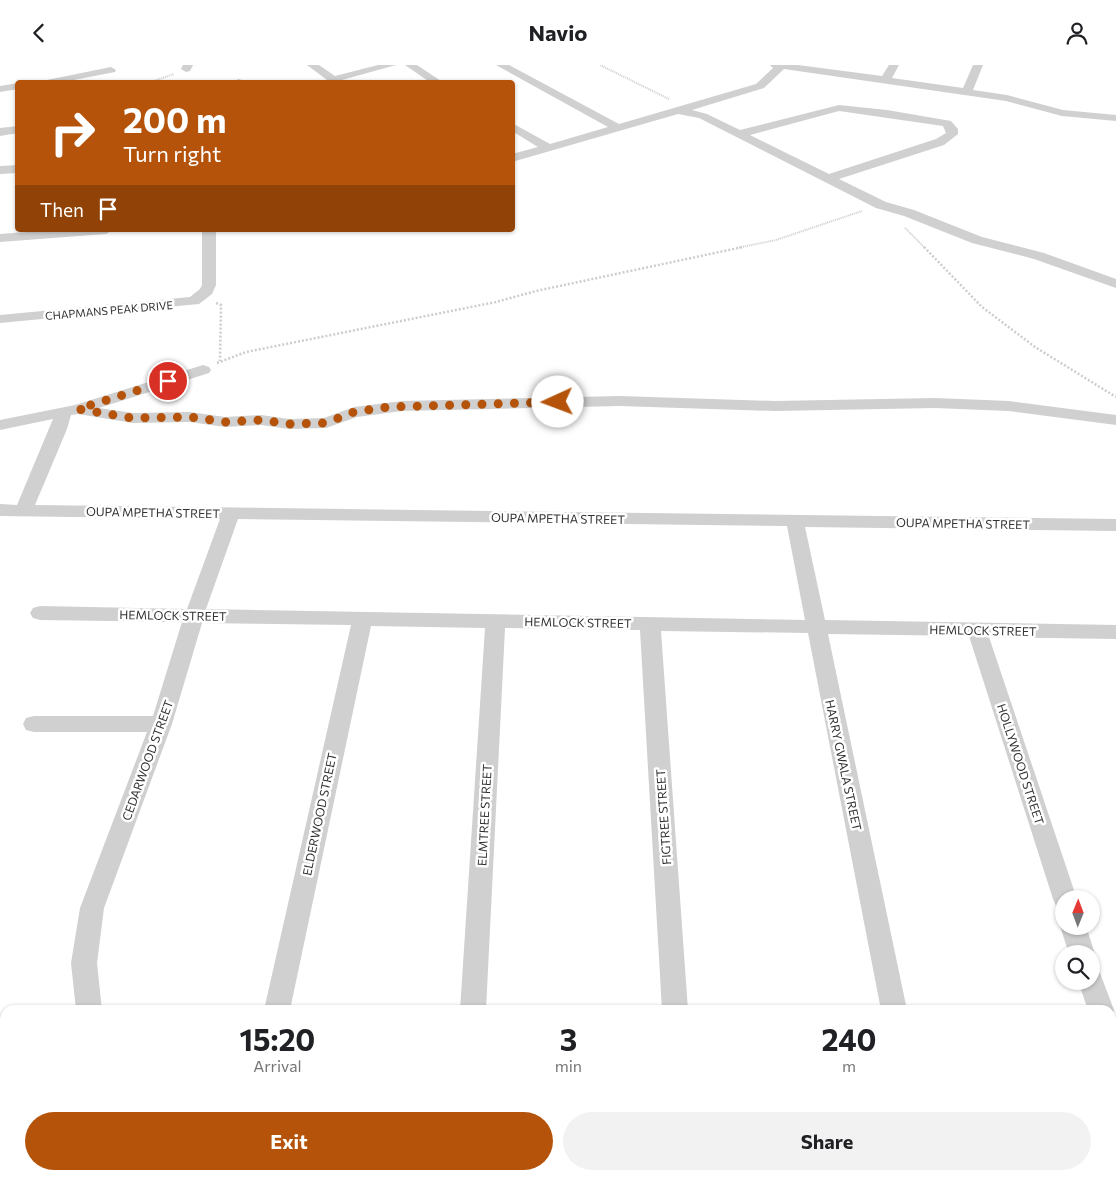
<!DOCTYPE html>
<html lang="en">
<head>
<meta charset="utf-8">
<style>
  :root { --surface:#fff; --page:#f2f2f2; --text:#202124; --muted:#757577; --accent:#b45309 }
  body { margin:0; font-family:Commissioner,sans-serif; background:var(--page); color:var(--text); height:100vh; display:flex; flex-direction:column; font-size:19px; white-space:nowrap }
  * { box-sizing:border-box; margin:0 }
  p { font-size:16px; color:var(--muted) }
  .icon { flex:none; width:28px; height:28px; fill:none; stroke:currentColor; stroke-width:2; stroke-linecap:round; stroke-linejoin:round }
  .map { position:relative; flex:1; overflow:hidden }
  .panel { position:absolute; left:0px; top:940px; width:1116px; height:175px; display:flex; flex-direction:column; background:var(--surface); border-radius:15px 15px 0 0; box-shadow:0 1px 4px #0004 }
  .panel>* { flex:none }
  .top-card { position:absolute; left:15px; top:15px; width:500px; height:152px; border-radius:5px; box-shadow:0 1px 4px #0004; background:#b45309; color:#fff; overflow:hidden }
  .needle { width:32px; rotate:1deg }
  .buttons { position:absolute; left:1055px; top:825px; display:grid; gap:10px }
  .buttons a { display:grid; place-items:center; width:45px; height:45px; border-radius:50%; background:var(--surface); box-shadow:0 1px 4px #0004; font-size:25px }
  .pin { position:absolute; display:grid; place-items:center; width:42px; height:42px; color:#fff; margin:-21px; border:2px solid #fff; border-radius:50%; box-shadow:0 1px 5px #0007 }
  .me { position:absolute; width:55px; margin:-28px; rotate:268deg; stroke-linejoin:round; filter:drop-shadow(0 0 4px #0008) }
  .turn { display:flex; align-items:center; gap:18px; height:105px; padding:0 25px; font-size:22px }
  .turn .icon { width:65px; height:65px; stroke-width:2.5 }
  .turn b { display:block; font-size:35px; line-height:42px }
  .then { display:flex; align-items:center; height:48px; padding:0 25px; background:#0003; gap:10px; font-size:19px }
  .eta { display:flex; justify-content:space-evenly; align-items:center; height:85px; text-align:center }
  .eta b { font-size:30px; font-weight:700; line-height:35px }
  .action { display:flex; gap:10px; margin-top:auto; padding:10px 25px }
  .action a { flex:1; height:58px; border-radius:30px; background:var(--accent); color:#fff; font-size:20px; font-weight:700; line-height:58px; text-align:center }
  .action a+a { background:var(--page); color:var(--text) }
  header { display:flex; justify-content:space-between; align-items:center; height:65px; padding:0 25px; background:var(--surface); font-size:22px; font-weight:700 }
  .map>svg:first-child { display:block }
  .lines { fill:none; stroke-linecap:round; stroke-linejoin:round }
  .path-far1 { stroke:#cdcdcd; stroke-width:2; stroke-dasharray:1 1; stroke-linecap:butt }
  .path { stroke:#cdcdcd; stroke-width:2.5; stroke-dasharray:2 2; stroke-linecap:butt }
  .minor { fill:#d0d0d0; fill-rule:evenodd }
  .route { stroke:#b45309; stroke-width:9; stroke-dasharray:0 16.2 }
  .labels { text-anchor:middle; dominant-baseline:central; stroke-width:5; stroke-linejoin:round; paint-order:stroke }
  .far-street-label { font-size:11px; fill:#333; stroke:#fff }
  .street-label { font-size:12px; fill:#333; stroke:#fff }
</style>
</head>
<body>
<header><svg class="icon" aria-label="back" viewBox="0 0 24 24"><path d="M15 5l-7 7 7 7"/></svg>Navio<svg class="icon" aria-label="person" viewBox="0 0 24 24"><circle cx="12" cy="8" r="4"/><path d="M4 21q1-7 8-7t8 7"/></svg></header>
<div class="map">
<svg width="1116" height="1115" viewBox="0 0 1116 1115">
  <rect width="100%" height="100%" fill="#fff"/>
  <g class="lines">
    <!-- path-far1 -->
    <g class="path-far1">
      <path d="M600,0L669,34"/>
      <path d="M148,18L174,9"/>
      <path d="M905,163L925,183"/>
      <path d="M737,183L776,175L862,146"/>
    </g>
    <!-- path -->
    <g class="path">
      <path d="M924,182L982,242L1035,282L1116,332"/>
      <path d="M216,238L221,240L220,296"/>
      <path d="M217,298L246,287L496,237L536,226L743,182"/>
    </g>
    <!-- minor -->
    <g class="minor">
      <path d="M183,0H193L190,6L186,7L181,4Z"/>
      <path d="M307,0H319L335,11L378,0H396L342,15L344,18H331Z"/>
      <path d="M405,0H417L444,18H431Z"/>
      <path d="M496,0H509L619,59L756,19L773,3L770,0H798L882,11L889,0H899L892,13L963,23L973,0H983L973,25L1007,30L1063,45L1116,50V56L1062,51L1006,36L784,4L764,23L692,45L707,49L740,65L839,40L887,45L951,56L958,64V69L944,80L839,114L886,137L914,145L982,172L1044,188L1116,214V223L1034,194L972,178L904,151L876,143L699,53L678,49L512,97V89L538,82L512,66V58L550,79L608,62ZM839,46L943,61L946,68L936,74L829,109L750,70Z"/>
      <path d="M111,2L116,5L115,7L58,18H32Z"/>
      <path d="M238,14L242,15L243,18H233Z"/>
      <path d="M18,18V24L0,27V21Z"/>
      <path d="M18,61V68L0,71V63Z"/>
      <path d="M18,100V108L0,109V101Z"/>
      <path d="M53,165H113L106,169L0,177V169Z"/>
      <path d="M202,165H216V220L212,229L199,239L0,258V250L190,232L200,224L202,220Z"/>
      <path d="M203,300L209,302L211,305L209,308L99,343L133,348L190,347L225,352L261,350L289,354L324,353L354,342L402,336L620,331L775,336L935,333L1009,336L1116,350V360L1009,346L935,343L775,346L620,341L402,346L357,352L326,363L289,364L261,360L225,362L190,357L133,358L78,349L71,350L67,364L35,440L1116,454V466L805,462L825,555L1116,560V574L989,572L1077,834H1064V844L1056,841L1053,834L969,571L828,569L907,945H881L808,568L661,566L688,945H662L640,565L505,563L486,945H460L485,563L371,561L290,945H264L351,560L202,558L172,659L104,843L97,898L102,945H76L71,898L80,843L147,667H34L26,665L23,659L26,653L34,651H153L182,557L40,555L33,553L30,548L33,543L40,541L187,544L220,454L0,451V439L17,440L53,354L0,365V355L75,340ZM238,454L787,461L805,555L206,544Z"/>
      <path d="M1064,854V861H1086L1095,889L1091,896V889H1069L1060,861Z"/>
      <path d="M1091,905L1100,908L1114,945L1111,952V945H1088L1078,916H1091Z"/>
      <path d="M1111,965L1116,966V1005L1111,1003Z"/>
      <path d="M913,1110H943L944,1115H914Z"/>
    </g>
  </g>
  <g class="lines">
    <!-- route -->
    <path class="route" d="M168,316L78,344L132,353L190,352L225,357L261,355L289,359L326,358L354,347L388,342L558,337"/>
  </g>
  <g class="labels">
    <!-- far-street labels -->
    <g class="far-street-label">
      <text transform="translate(109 245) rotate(-5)">CHAPMANS PEAK DRIVE</text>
    </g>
    <!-- street labels -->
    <g class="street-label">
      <text transform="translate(153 447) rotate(1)">OUPA MPETHA STREET</text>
      <text transform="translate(558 453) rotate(1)">OUPA MPETHA STREET</text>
      <text transform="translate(963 458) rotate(1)">OUPA MPETHA STREET</text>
      <text transform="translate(173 550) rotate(1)">HEMLOCK STREET</text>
      <text transform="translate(578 557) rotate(1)">HEMLOCK STREET</text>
      <text transform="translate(983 565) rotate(1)">HEMLOCK STREET</text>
      <text transform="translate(147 695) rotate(-70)">CEDARWOOD STREET</text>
      <text transform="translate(1021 699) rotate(72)">HOLLYWOOD STREET</text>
      <text transform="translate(844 700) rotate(78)">HARRY GWALA STREET</text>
      <text transform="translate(319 749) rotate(-78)">ELDERWOOD STREET</text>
      <text transform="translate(484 750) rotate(-87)">ELMTREE STREET</text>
      <text transform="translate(663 752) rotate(-94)">FIGTREE STREET</text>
    </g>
  </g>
</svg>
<div class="buttons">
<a><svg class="needle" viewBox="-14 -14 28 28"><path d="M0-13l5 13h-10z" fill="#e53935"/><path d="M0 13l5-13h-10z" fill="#757577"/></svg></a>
<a><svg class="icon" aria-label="search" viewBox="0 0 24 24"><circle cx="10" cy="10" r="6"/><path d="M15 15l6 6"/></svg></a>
</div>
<div class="pin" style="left:168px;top:316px;background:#d93025"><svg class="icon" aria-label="arrive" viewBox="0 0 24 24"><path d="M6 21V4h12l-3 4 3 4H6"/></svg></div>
<svg class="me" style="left:558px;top:337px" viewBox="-20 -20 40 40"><circle r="19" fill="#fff"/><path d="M0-13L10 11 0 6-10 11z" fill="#b45309"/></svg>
<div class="top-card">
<div class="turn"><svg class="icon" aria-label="right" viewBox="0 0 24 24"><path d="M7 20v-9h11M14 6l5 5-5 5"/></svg><div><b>200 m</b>Turn right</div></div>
<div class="then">Then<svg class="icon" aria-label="arrive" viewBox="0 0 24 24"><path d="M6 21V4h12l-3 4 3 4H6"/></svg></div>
</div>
<section class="panel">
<div class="eta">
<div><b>15:20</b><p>Arrival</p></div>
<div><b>3</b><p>min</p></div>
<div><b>240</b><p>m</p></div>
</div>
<div class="action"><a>Exit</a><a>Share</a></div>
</section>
</div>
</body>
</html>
